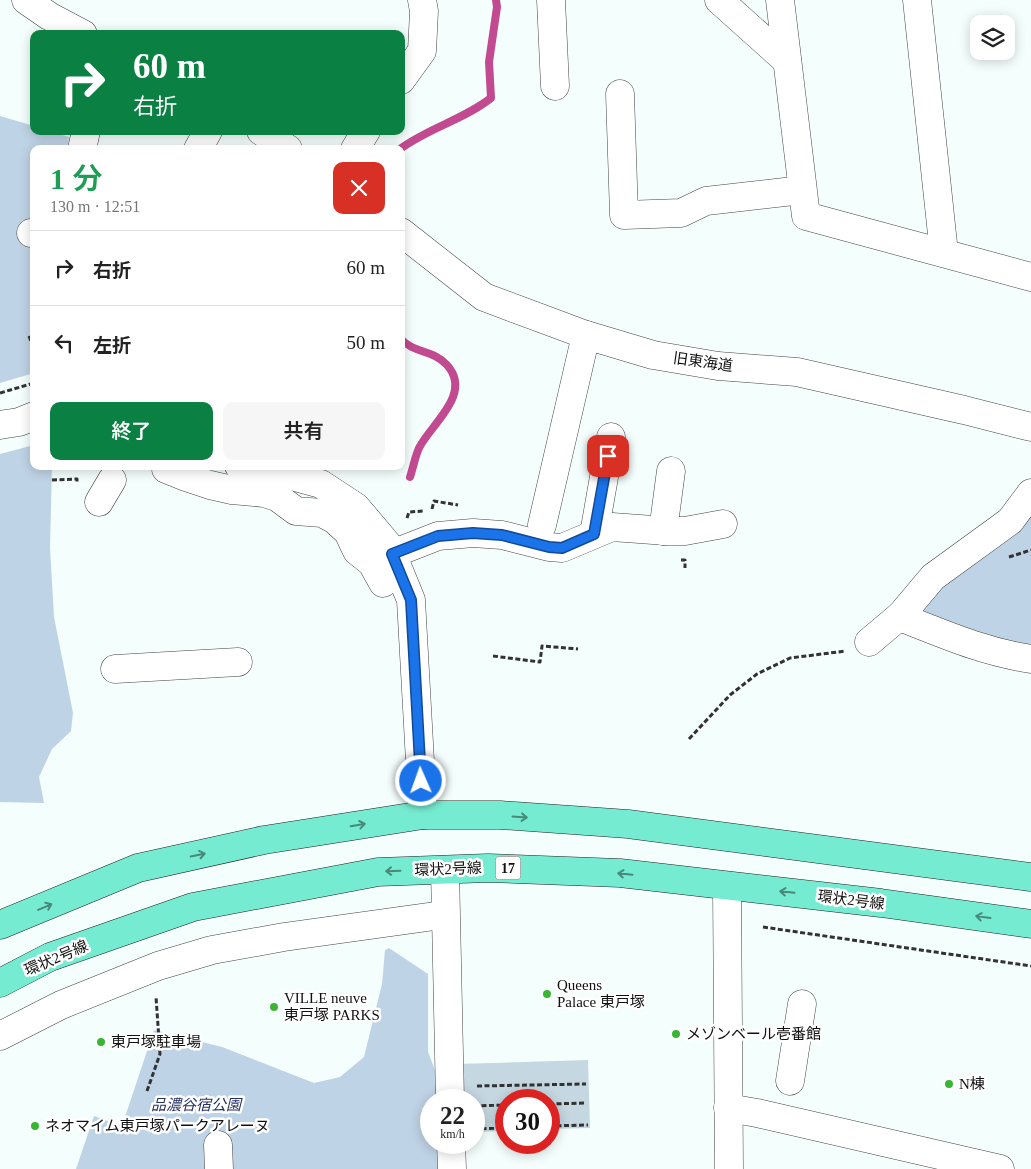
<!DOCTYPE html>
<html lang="ja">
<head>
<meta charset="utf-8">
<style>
  :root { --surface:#fff; --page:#f6f6f6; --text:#222; --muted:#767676; --line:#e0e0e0; --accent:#0b8043 }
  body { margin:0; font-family:"Times New Roman","Noto Sans JP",serif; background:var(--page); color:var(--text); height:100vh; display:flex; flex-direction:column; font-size:19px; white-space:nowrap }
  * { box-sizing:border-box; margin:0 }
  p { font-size:16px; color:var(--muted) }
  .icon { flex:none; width:28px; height:28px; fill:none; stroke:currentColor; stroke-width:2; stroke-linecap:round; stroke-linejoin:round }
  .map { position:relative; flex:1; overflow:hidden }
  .panel { position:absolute; left:30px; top:145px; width:375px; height:325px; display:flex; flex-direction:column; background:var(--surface); border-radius:10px; box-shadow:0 2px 12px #0003 }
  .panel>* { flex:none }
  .guide { position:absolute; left:30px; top:30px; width:375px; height:105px; border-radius:10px; box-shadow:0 2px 12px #0003; background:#0b8043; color:#fff; overflow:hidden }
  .controls { position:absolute; left:970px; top:15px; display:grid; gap:10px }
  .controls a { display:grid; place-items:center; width:45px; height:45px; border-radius:10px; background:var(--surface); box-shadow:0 2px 12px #0003; font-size:25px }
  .speed { position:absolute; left:420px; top:1089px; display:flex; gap:10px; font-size:25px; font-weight:700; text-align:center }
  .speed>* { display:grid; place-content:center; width:65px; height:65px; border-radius:50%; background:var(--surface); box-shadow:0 2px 12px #0003; line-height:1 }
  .speed small { font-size:12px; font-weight:400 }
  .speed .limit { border:8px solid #d22; background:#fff; color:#111 }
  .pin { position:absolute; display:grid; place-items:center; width:42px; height:42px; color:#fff; margin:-21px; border-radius:10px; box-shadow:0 2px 8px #0006 }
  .me { position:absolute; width:55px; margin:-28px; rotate:358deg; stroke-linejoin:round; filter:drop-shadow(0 0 4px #0008) }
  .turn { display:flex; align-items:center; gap:18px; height:105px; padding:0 20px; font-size:22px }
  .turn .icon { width:65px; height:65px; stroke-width:2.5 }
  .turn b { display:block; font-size:35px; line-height:42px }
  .round { display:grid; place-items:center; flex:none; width:52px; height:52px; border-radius:10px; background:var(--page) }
  .summary { display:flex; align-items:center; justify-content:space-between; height:85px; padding:0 20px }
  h1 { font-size:30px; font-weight:600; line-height:38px; color:#1e9e55 }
  .cta { display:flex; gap:10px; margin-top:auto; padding:10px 20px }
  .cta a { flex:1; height:58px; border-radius:10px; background:var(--accent); color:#fff; font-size:20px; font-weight:600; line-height:58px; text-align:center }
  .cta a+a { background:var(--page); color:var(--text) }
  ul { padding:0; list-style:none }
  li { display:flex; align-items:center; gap:15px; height:75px; padding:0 20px; border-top:1px solid var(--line) }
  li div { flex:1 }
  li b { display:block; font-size:19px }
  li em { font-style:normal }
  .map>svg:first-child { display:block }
  .green { fill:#bfd3e6 }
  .cemetery { fill:#c5d7e0 }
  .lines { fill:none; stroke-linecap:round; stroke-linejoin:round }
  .stream { stroke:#c24a91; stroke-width:8 }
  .minor-casing { stroke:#434343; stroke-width:29 }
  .major-casing { stroke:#212121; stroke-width:29 }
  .path { stroke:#323232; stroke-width:3; stroke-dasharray:5 2.5; stroke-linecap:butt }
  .minor { stroke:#fff; stroke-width:28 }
  .major { stroke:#75ecd1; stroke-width:28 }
  .oneway { stroke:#48897a }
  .route-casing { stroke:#114b97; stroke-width:12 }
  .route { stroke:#1a73e8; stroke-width:9 }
  .poi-dot { fill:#38b533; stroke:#fff; stroke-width:2 }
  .labels { text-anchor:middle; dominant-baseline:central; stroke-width:5; stroke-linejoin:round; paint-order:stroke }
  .shield { fill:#fff; stroke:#585858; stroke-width:1 }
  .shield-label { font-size:14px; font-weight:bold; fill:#101010 }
  .street-label { font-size:15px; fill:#101010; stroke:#fff }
  .poi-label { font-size:15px; fill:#101010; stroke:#fff; text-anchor:start }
  .park-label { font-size:15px; font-style:italic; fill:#253163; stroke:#fff }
</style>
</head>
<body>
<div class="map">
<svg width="1031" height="1169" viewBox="0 0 1031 1169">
  <rect width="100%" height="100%" fill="#f4fefc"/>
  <!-- green -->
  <g class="green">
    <path d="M0,116L34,126V131H50L69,137L67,149H34V373L0,383Z"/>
    <path d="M34,445V466H52L50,548L54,617L73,713L71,731L52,749L39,777L44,803L0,802V454Z"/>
    <path d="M1031,503V652L923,618L922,598Z"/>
    <path d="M389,948L428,974V1052L438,1078L440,1100H431V1142L442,1143L444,1169H76L94,1116L122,1126L154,1030L222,1047L314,1083L340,1077L364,1057L382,984L385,950Z"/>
  </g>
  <!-- cemetery -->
  <path class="cemetery" d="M588,1060L590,1128L549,1129V1100H506V1131L474,1132V1100H458L457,1064Z"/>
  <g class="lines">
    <!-- stream -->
    <g class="stream">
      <path d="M400,149C428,128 463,120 491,98L489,62L497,7L496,0"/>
      <path d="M401,339C413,353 434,350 447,365C473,394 431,424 419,448C415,457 413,468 410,477"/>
    </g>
    <!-- minor casing -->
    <g class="minor-casing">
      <g id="minor">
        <path d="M26,0L49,16L83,34"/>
        <path d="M551,0L555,86"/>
        <path d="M719,0L787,61"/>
        <path d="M780,0L806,216L1031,277"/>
        <path d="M917,0L944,253"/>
        <path d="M401,80L422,51L424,11L422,0"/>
        <path d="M620,94L624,215L681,213L706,201L802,190"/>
        <path d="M261,131L288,149"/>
        <path d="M82,149L86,131"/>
        <path d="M198,149L208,131"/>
        <path d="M355,149L366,131"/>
        <path d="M401,232L484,297L586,335L653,355L718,366L797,372L964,410L1031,427"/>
        <path d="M31,233H34"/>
        <path d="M0,425L19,422L34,416"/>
        <path d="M239,466L277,472L321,484L356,507L389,546L411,600L423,815"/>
        <path d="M166,469L186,477L210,485L232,490L264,493L277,497L296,511L322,513L335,520L348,532L357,551L372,563L383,583"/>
        <path d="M99,502L112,480"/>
        <path d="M542,525L586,335"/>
        <path d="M663,531L671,471"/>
        <path d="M594,534L611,437"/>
        <path d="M392,554L438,536L473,533L502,535L549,547L562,548L612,527L667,531H685L723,524"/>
        <path d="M901,615L905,619C948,636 985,652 1031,659"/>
        <path d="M869,642L901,615L933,577L1010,521L1031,493"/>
        <path d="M115,669L238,662"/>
        <path d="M445,870L450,1100"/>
        <path d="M727,886L729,1169"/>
        <path d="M0,1036L61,1005L158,966L212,950L284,937L435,916"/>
        <path d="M790,1081L802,1004"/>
        <path d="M728,1108L757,1113L1000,1169"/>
        <path d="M451,1142L452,1169"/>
        <path d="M218,1145L219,1169"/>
      </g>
    </g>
    <!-- major casing -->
    <g class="major-casing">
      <g id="major">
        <path d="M0,925L138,868L264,840L423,815H500L628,824L1031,877"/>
        <path d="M0,983L50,957L193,907L378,872L488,868L620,873L881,903L1031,924"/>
      </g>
    </g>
    <!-- path -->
    <g class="path">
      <path d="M29,336L34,349"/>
      <path d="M0,393L34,383"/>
      <path d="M52,480L77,479V484"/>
      <path d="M432,509L434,501L458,505"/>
      <path d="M407,518L409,512L424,511"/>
      <path d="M1009,557L1031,550"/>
      <path d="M681,560H685V568"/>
      <path d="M493,656L540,662L542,646L578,649"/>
      <path d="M689,739L730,695L757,674L790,658L846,651"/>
      <path d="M763,927L1031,966"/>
      <path d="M477,1086L586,1084"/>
      <path d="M147,1091L160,1054L156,997"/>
      <path d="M549,1104L586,1103"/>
      <path d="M474,1106L506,1105"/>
      <path d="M549,1126L588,1125"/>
      <path d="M474,1129L506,1128"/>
    </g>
    <!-- minor -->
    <use href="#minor" class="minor"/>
    <!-- major -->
    <use href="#major" class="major"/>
  </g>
  <!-- one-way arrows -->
  <defs><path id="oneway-shaft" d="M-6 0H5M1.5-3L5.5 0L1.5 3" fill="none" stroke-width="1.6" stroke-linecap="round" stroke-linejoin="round" transform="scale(1.25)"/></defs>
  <g class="oneway">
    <use href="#oneway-shaft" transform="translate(520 817) rotate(4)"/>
    <use href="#oneway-shaft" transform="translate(358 825) rotate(-9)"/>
    <use href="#oneway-shaft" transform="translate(198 855) rotate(-12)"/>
    <use href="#oneway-shaft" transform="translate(393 871) rotate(178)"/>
    <use href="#oneway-shaft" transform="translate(625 874) rotate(-174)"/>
    <use href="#oneway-shaft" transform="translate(787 892) rotate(-174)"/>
    <use href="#oneway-shaft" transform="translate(45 907) rotate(-23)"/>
    <use href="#oneway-shaft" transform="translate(983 917) rotate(-172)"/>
  </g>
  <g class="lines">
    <!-- route casing -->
    <g class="route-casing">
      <path id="route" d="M421,781L411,600L392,554L438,536L473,533L502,535L549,547L562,548L594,534L608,456"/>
    </g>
    <!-- route -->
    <use href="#route" class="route"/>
  </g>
  <!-- markers -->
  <g class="poi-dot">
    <circle cx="547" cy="994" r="5"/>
    <circle cx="274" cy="1007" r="5"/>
    <circle cx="676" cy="1034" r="5"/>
    <circle cx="101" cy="1042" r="5"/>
    <circle cx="949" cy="1084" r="5"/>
    <circle cx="35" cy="1126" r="5"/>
  </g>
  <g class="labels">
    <!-- shield labels -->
    <rect class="shield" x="495.5" y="856.5" width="25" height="23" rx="4"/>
    <g class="shield-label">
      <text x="508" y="868">17</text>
    </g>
    <!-- street labels -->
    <g class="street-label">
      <text transform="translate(703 362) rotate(8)">旧東海道</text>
      <text transform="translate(448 869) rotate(-2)">環状2号線</text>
      <text transform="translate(851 900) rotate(7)">環状2号線</text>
      <text transform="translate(56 958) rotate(-23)">環状2号線</text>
    </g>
    <!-- poi labels -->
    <g class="poi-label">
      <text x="557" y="985">Queens<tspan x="557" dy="17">Palace 東戸塚</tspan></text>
      <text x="284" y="998">VILLE neuve<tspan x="284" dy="17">東戸塚 PARKS</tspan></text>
      <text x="686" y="1034">メゾンベール壱番館</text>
      <text x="111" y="1042">東戸塚駐車場</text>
      <text x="959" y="1084">N棟</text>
      <text x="45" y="1126">ネオマイム東戸塚パークアレーヌ</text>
    </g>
    <!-- park labels -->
    <g class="park-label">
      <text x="196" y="1105">品濃谷宿公園</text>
    </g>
  </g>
</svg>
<div class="controls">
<a><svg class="icon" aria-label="layers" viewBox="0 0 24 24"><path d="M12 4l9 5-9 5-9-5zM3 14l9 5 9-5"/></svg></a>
</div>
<div class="speed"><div>22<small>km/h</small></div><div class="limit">30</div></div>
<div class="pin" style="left:608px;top:456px;background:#d93025"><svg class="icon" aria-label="arrive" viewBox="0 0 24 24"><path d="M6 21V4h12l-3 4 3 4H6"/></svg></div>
<svg class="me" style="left:421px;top:781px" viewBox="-20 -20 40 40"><circle r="17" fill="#1a73e8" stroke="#fff" stroke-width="3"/><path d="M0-11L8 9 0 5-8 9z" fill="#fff"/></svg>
<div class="guide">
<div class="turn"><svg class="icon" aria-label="right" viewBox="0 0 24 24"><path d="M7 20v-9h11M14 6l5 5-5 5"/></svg><div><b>60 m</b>右折</div></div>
</div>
<section class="panel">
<div class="summary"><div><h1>1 分</h1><p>130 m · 12:51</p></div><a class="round" style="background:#d93025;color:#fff"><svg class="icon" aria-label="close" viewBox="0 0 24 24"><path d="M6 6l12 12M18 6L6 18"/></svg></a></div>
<ul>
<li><svg class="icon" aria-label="right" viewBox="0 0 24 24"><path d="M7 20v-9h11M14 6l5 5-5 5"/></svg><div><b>右折</b></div><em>60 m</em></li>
<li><svg class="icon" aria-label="left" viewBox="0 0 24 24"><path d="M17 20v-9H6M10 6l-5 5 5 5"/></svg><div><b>左折</b></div><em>50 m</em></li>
</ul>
<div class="cta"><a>終了</a><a>共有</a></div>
</section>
</div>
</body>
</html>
